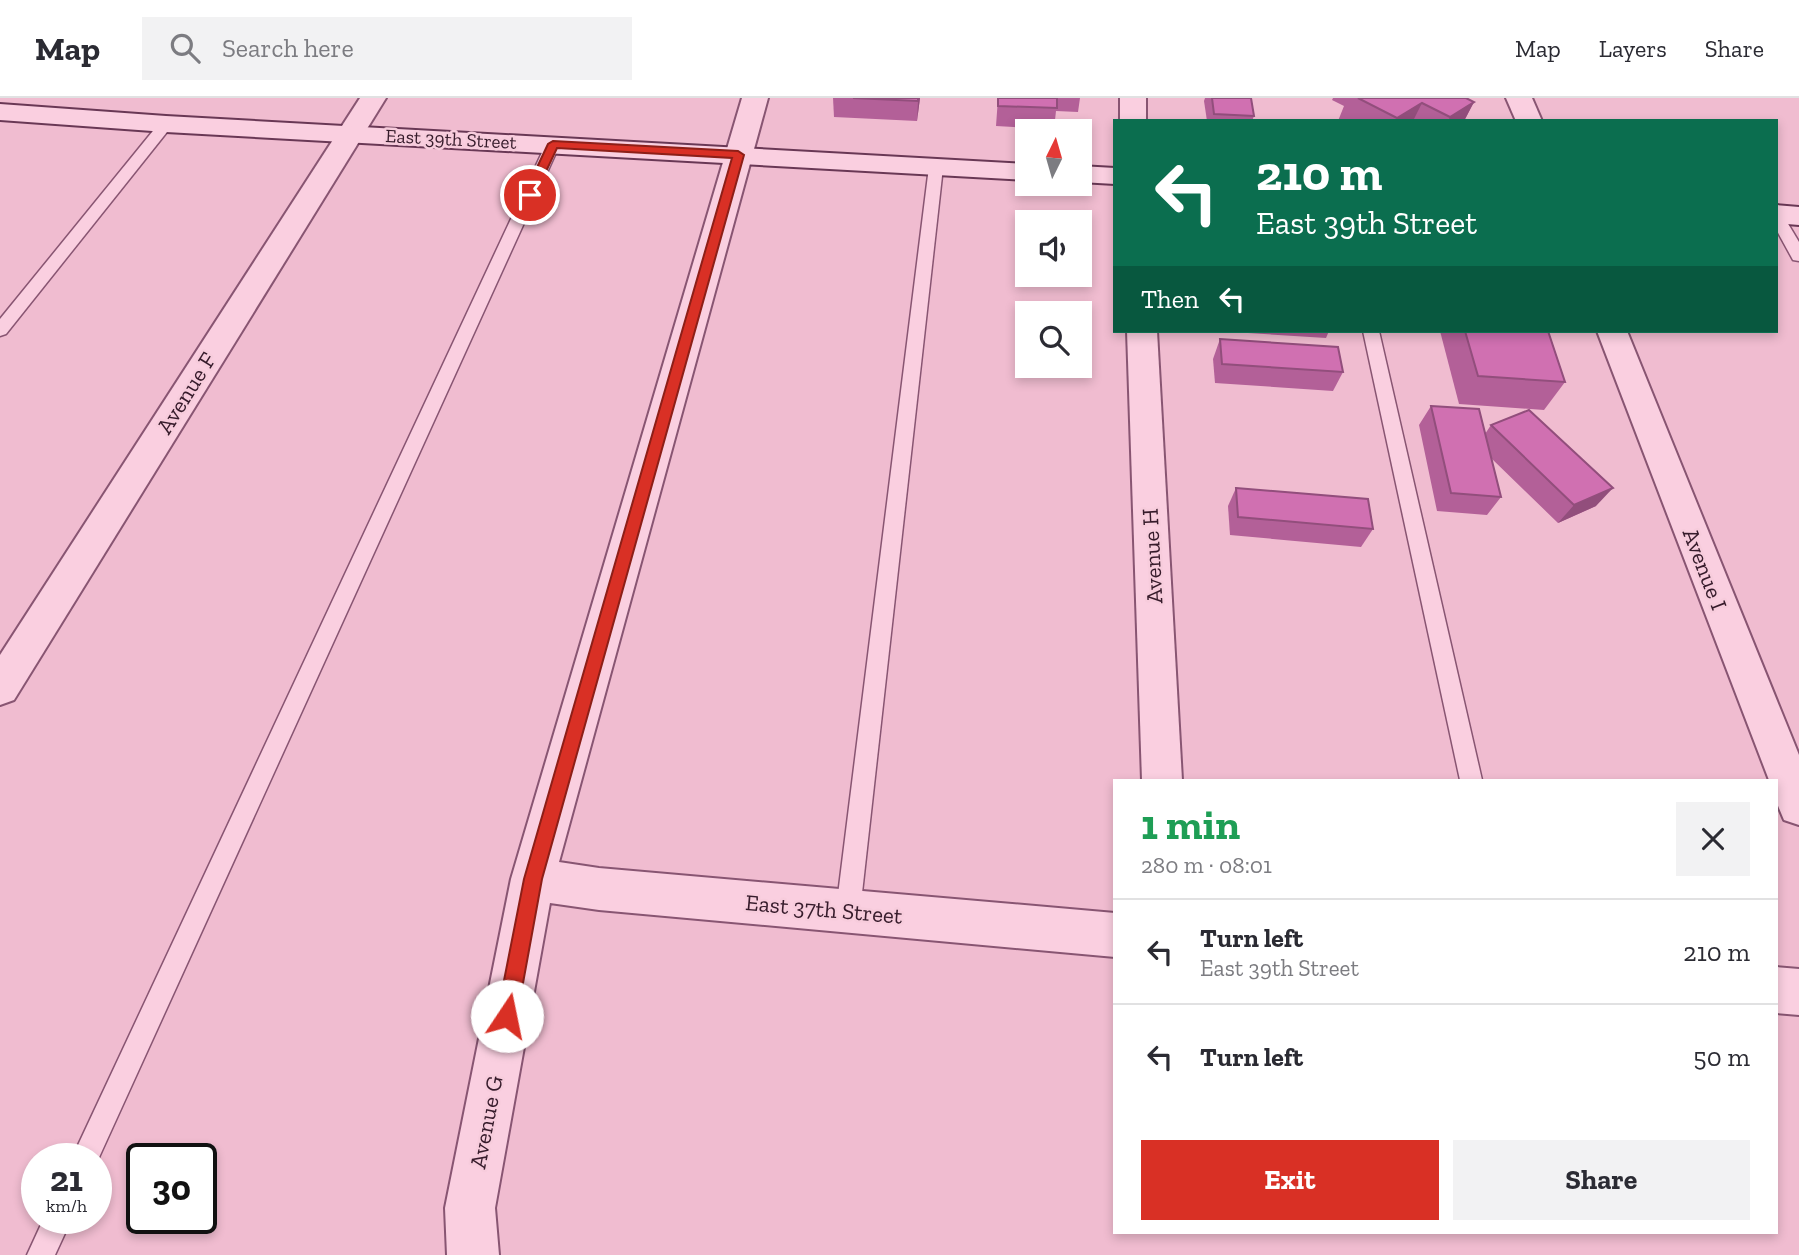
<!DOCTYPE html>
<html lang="en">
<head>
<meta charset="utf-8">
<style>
  :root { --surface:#fff; --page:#f2f2f3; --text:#2b2b33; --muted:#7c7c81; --line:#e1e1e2; --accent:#d93025 }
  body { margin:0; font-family:"Zilla Slab",serif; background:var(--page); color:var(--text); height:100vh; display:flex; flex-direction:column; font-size:26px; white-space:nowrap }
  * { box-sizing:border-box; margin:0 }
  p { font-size:23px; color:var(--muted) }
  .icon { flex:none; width:38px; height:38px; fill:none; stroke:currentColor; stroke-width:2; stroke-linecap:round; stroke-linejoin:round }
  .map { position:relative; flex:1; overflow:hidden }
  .side { position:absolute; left:1113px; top:681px; width:665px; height:455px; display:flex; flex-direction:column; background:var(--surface); border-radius:0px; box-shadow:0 4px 10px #0003 }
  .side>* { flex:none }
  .top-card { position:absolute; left:1113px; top:21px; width:665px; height:214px; border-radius:0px; box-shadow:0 4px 10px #0003; background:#0b6e4f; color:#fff; overflow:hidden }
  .needle { width:46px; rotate:5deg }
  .controls { position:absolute; left:1015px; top:21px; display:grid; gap:14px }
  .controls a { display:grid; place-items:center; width:77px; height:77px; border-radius:0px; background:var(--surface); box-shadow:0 4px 10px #0003; font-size:35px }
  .speed { position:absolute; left:21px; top:1045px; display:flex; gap:14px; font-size:35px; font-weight:700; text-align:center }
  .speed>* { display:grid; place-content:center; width:91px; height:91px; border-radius:50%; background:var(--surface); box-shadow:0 4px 10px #0003; line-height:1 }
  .speed small { font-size:18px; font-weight:400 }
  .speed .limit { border:4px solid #111; border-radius:10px; background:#fff; color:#111 }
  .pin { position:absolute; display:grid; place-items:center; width:60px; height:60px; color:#fff; margin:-30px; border:4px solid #fff; border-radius:50%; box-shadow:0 2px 7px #0007 }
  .me { position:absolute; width:77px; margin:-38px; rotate:11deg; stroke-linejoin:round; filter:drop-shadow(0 0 5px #0008) }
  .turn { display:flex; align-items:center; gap:24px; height:147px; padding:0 28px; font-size:32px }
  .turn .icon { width:91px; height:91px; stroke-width:2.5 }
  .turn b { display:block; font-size:49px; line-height:60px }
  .then { display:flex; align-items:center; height:66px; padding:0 28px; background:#0003; gap:14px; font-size:26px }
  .round { display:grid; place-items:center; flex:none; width:74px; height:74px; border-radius:0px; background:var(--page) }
  .summary { display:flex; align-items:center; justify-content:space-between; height:119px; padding:0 28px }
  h1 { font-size:42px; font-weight:800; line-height:52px; color:#1e9e55 }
  .primary-button { display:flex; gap:14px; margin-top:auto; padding:14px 28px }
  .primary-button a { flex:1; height:80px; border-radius:0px; background:var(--accent); color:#fff; font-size:28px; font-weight:800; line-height:80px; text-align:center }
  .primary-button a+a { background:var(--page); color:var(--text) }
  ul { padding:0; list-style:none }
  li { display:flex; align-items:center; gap:21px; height:105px; padding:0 28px; border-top:2px solid var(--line) }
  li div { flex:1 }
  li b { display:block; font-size:26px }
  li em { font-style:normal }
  header { display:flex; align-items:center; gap:42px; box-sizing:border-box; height:98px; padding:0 35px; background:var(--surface); border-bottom:2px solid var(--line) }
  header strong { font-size:33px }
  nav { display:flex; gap:38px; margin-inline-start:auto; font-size:24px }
  .search { width:490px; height:63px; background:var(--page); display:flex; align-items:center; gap:18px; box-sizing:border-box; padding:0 24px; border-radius:0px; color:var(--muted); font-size:26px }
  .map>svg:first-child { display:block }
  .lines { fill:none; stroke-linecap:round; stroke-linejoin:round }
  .service-casing { stroke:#885572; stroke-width:3 }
  .minor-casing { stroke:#885572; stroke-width:4 }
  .tertiary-casing { stroke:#885572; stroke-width:4 }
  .secondary-casing { stroke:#693855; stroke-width:4 }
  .service { fill:#facfe0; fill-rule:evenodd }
  .minor { fill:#facfe0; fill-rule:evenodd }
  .tertiary { fill:#facfe0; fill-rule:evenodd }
  .secondary { fill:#facfe0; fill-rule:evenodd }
  .wall { fill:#b36098 }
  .shaded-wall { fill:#924e7c }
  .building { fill:#d070b1; stroke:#924e7c; stroke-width:2 }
  .route { fill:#d93025; stroke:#8d1f18; stroke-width:2 }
  .labels { text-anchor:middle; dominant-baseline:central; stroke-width:5; stroke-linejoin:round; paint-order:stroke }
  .far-street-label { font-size:19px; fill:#361b2b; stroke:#f7ccdc }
  .street-label { font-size:23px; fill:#361b2b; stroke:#f7ccdc }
</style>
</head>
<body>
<header>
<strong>Map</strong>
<div class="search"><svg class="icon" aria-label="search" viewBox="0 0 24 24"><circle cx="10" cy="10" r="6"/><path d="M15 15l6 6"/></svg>Search here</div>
<nav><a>Map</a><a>Layers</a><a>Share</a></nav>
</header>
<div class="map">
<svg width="1799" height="1157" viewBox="0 0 1799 1157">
  <rect width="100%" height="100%" fill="#f0bcd0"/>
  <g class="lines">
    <!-- service casing -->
    <g class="service-casing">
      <g id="service">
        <path d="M166,22L173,26L171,29L6,236L0,238V221L161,23Z"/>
        <path d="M553,42L560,46L96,1066V1060H72L546,46Z"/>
        <path d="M936,65L943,69L860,813L856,821L848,825L840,821L836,813L929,69Z"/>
        <path d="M1776,112L1781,114L1799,144V163L1793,162L1776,131Z"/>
        <path d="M1363,233H1379L1482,682H1460Z"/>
        <path d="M44,1120H72L55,1157H27Z"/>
      </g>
    </g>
    <!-- minor casing -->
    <g class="minor-casing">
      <g id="minor">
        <path d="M360,0H386L14,602L0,607V557Z"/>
        <path d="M742,0H768L559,764L599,770L1115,815V859L599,812L550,805L495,1110L499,1157H447L445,1110L511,781Z"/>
        <rect x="1120" y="0" width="26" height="23"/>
        <path d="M1506,0H1532L1542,23H1516Z"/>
        <path d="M1127,233H1157L1182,682H1142Z"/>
        <path d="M1776,869L1799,871V917L1776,915Z"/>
      </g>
    </g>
    <!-- tertiary casing -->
    <g class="tertiary-casing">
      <path id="tertiary" d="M1597,233H1627L1799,657V727L1784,722L1776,703V682H1769Z"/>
    </g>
    <!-- secondary casing -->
    <g class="secondary-casing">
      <g id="secondary">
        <path d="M0,6L166,18L1027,66V82L166,34L0,22Z"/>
        <path d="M1080,68L1115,70V86L1080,84Z"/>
        <path d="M1776,107L1799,109V127L1776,125Z"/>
      </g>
    </g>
    <!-- service -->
    <use href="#service" class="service"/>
    <!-- minor -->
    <use href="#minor" class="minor"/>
    <!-- tertiary -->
    <use href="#tertiary" class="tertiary"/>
    <!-- secondary -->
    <use href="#secondary" class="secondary"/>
  </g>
  <!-- wall -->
  <g class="wall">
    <path d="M833,0H920L917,23L834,19Z"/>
    <path d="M998,0H1080L1078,14L1056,13L1054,31L996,28Z"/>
    <path d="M1205,0H1251L1254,18L1252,23H1207L1204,3Z"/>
    <path d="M1333,0H1466L1474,4L1464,23H1338L1344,8L1332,2Z"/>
    <path d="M1216,233H1329L1326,240Z"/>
    <path d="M1440,233H1548L1565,284L1544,312L1459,306Z"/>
    <path d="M1220,241L1343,274L1333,293L1215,285L1213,261Z"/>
    <path d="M1431,308L1485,336L1491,327L1596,408L1558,425L1491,360L1501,399L1487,417L1437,413L1419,327Z"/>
    <path d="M1236,390L1373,431L1361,449L1230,437L1228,408Z"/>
  </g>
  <!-- shaded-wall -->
  <g class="shaded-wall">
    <path d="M918,0H920L917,23L918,3Z"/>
    <path d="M1474,4L1464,23H1448L1450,19Z"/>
    <path d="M1422,5L1413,23H1395L1397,20Z"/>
    <path d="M1613,390L1596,408L1558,425L1574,407Z"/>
  </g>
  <!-- building -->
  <g class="building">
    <path d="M853,0H918V3Z"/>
    <path d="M998,0H1057V10L998,8Z"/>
    <path d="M1212,0H1251L1254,18L1214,16Z"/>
    <path d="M1358,0H1466L1474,4L1450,19L1422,5L1397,20Z"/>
    <path d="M1465,233H1548L1565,284L1478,278Z"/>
    <path d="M1220,241L1338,249L1343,274L1222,266Z"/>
    <path d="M1431,308L1479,311L1501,399L1451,395Z"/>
    <path d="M1529,312L1613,390L1574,407L1491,327Z"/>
    <path d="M1236,390L1368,401L1373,431L1238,419Z"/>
  </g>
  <!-- route -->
  <path class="route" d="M553,43L738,53L744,57L542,781L517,918L514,924L507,927L500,924L497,918L524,781L732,60L557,50L535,97L526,100L524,97L548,46Z"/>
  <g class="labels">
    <!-- far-street labels -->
    <g class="far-street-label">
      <text transform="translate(451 41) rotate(3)">East 39th Street</text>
    </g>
    <!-- street labels -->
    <g class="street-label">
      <text transform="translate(186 295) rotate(-58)">Avenue F</text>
      <text transform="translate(1152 458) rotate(-93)">Avenue H</text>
      <text transform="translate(1705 471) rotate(69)">Avenue I</text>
      <text transform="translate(824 811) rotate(5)">East 37th Street</text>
      <text transform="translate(486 1024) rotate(-79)">Avenue G</text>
    </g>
  </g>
</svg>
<div class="controls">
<a><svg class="needle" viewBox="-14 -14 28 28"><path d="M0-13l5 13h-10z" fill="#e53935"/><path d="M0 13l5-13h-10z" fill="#7c7c81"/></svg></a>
<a><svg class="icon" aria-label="sound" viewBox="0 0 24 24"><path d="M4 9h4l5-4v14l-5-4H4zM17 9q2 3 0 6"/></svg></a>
<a><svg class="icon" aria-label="search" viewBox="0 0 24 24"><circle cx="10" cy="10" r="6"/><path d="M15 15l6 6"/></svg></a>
</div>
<div class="speed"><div>21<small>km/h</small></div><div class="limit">30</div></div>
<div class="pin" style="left:530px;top:97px;background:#d93025"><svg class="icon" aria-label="arrive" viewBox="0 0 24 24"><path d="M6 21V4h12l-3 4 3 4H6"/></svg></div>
<svg class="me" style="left:507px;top:918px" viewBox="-20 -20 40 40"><circle r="19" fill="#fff"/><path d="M0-13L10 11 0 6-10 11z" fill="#d93025"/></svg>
<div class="top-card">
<div class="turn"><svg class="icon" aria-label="left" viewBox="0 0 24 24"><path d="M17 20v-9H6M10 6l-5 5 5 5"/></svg><div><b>210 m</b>East 39th Street</div></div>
<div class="then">Then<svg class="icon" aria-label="left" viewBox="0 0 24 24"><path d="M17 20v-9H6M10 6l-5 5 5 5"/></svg></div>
</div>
<section class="side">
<div class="summary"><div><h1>1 min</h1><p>280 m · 08:01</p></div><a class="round"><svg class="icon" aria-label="close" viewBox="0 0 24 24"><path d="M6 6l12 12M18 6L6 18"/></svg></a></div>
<ul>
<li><svg class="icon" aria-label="left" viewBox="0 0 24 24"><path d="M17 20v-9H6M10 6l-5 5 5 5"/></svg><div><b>Turn left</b><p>East 39th Street</p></div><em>210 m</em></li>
<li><svg class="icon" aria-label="left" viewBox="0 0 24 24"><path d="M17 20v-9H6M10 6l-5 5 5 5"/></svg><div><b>Turn left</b></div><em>50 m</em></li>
</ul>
<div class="primary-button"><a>Exit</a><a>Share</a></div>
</section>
</div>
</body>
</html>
